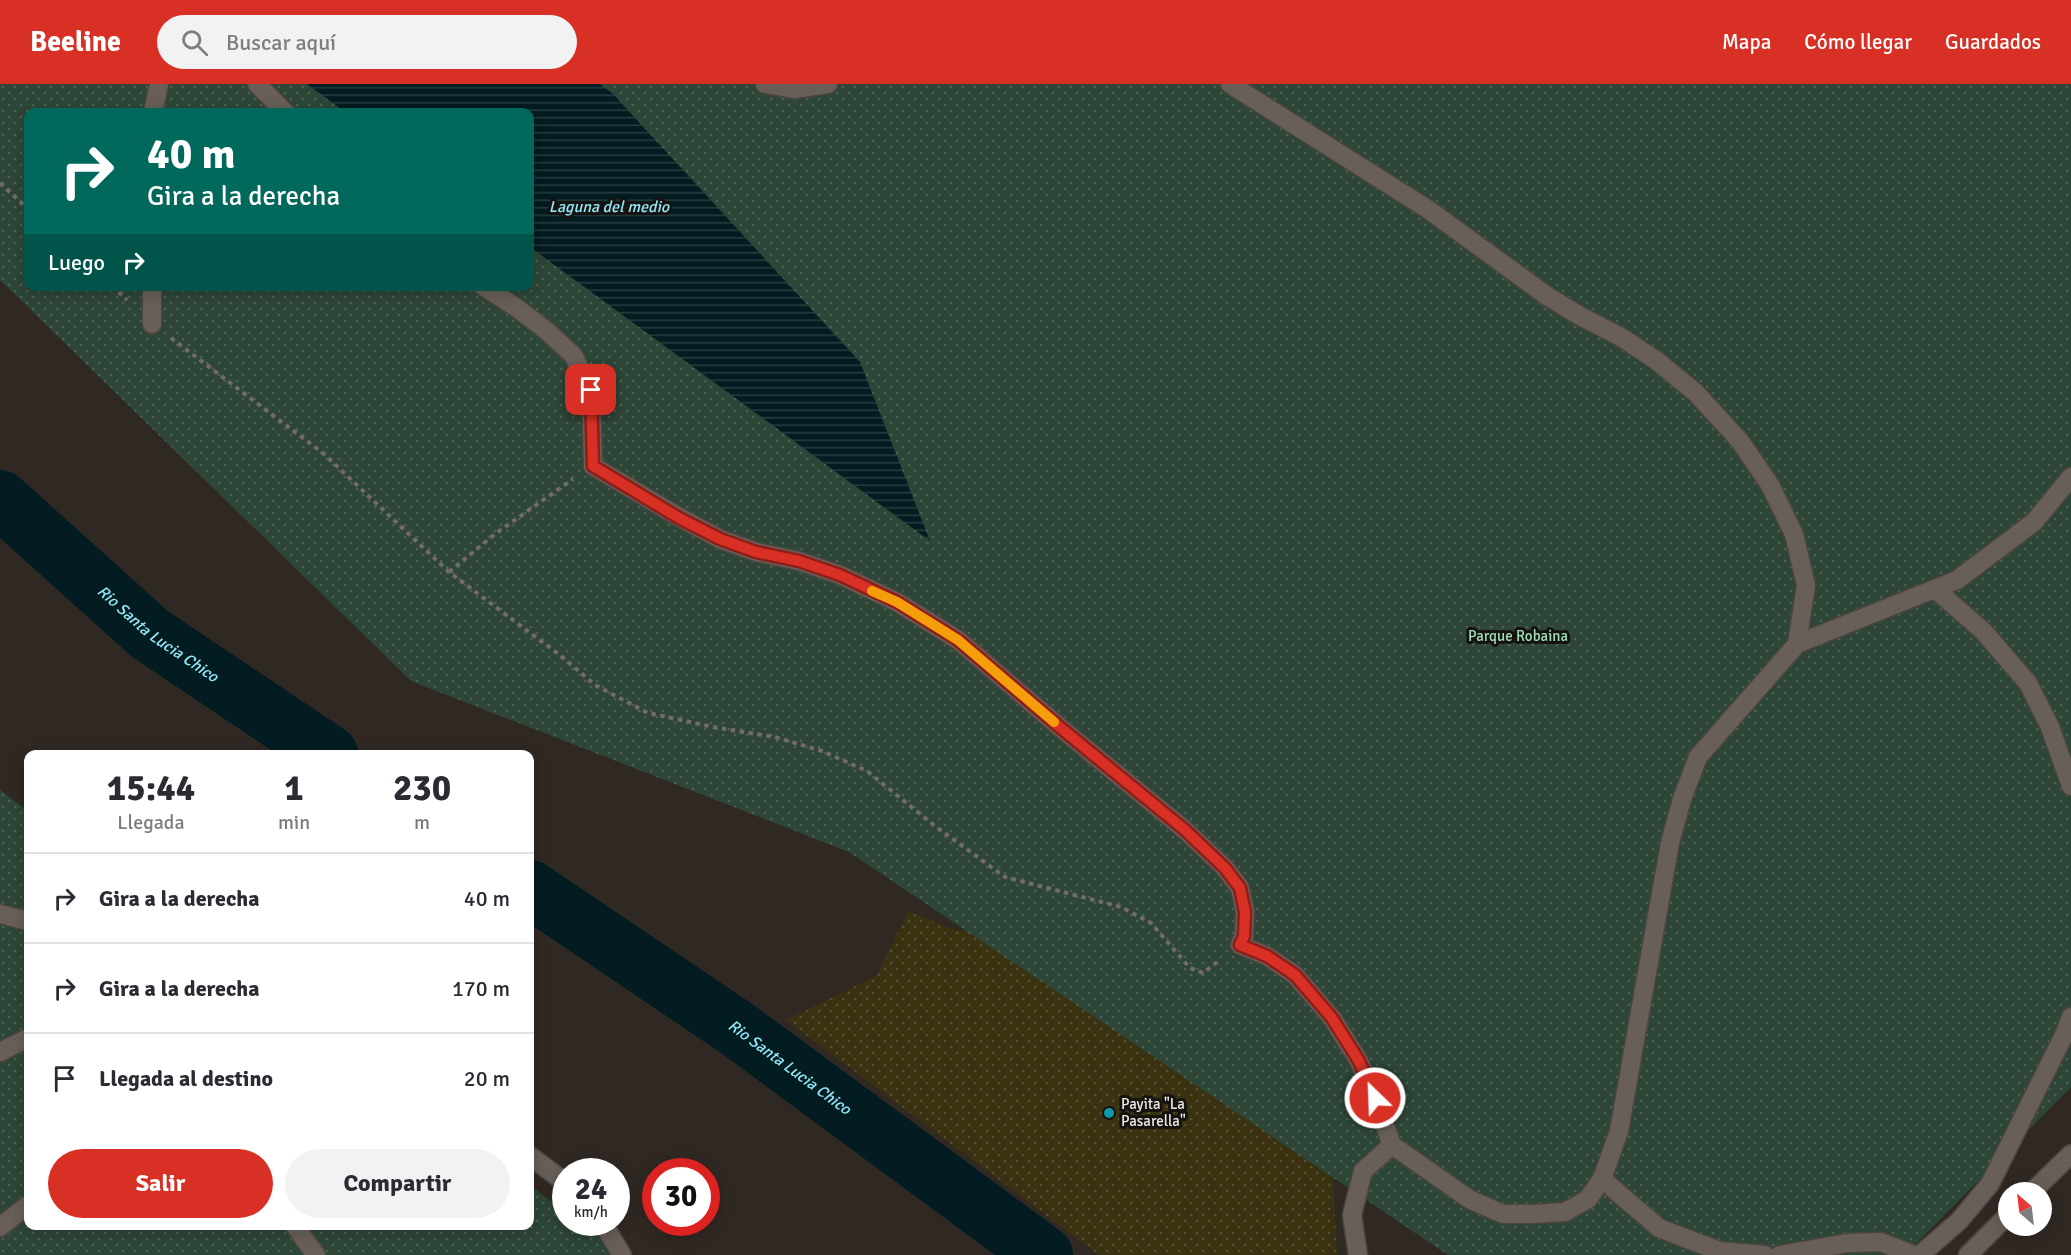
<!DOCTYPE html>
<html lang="es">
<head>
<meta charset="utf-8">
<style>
  :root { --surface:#fff; --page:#f2f2f3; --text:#2b2b33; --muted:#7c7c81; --line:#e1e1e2; --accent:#d93025 }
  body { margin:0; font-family:Signika,sans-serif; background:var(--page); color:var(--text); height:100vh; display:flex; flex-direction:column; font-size:22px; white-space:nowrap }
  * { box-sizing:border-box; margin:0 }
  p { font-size:20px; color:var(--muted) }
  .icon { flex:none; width:33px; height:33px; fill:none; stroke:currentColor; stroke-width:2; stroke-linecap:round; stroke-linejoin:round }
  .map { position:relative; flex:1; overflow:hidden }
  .panel { position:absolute; left:24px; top:666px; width:510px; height:480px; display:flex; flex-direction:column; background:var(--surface); border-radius:12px; box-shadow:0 3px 15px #0003 }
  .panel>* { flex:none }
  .banner { position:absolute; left:24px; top:24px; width:510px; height:183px; border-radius:12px; box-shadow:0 3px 15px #0003; background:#00695c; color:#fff; overflow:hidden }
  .needle { width:39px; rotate:332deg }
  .tools { position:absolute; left:1998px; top:1098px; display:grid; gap:12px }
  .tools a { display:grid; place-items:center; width:54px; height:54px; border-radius:50%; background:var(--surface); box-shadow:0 3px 15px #0003; font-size:30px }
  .speed { position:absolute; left:552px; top:1074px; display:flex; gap:12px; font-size:30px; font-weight:700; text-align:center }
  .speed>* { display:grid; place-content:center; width:78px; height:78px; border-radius:50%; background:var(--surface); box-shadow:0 3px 15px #0003; line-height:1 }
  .speed small { font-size:15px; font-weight:400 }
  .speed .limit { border:9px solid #d22; background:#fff; color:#111 }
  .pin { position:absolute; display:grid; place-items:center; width:51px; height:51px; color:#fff; margin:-26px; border-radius:12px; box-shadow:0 3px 9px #0006 }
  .me { position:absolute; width:66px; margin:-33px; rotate:336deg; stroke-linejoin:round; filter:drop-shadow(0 0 4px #0008) }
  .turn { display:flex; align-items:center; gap:21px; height:126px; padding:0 24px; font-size:27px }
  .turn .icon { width:78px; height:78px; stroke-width:2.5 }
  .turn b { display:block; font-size:42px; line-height:51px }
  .then { display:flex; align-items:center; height:57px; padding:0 24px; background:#0003; gap:12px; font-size:22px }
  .eta { display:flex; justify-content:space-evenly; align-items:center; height:102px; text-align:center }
  .eta b { font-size:36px; font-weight:700; line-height:42px }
  .cta { display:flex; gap:12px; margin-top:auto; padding:12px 24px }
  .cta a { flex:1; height:69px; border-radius:36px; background:var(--accent); color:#fff; font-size:24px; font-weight:700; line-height:69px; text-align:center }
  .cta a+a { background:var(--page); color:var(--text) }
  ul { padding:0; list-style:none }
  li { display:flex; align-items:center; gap:18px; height:90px; padding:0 24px; border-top:2px solid var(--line) }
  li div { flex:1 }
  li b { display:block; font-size:22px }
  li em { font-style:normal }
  header { display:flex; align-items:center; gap:36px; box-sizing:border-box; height:84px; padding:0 30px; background:var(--accent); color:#fff }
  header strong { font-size:28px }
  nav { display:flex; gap:33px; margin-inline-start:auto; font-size:21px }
  .search { width:420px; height:54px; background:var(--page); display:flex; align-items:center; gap:15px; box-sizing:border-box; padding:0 21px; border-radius:33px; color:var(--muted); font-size:22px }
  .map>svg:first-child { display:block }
  .sand { fill:url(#sand-dots) }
  .park { fill:url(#park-dots); fill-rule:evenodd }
  .water { fill:url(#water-rules) }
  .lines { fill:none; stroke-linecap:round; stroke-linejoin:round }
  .river { stroke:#021c21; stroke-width:58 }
  .minor-casing { stroke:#4b4540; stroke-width:21 }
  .path { stroke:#736c67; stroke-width:4; stroke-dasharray:4.5 4.5; stroke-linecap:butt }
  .minor { stroke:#685f59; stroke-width:18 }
  .route-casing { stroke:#8d1f18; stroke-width:15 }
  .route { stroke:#d93025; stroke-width:10 }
  .slow { stroke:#f59e0b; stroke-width:10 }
  .culture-dot { fill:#0f9aa8; stroke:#15120f; stroke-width:2 }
  .labels { text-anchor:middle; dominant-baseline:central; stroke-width:6; stroke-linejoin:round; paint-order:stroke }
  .park-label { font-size:15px; fill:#9ee0b9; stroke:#15120f }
  .poi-label { font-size:15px; fill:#eee9e5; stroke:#15120f; text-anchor:start }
  .water-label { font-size:16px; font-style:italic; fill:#92e8f8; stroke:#15120f }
</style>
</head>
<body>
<header>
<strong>Beeline</strong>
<div class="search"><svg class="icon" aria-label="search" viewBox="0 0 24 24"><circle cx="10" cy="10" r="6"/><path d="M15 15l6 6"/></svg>Buscar aquí</div>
<nav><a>Mapa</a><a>Cómo llegar</a><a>Guardados</a></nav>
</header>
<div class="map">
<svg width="2071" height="1171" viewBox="0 0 2071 1171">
  <defs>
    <pattern id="sand-dots" width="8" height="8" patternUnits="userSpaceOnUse" patternTransform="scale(1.5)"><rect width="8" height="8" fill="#393110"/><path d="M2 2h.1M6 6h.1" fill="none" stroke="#564f33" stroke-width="1.8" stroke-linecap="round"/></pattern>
    <pattern id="park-dots" width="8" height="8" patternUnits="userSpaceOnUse" patternTransform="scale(1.5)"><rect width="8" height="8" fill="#2d4637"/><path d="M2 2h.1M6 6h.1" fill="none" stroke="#4c6154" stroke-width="1.8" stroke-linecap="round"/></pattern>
    <pattern id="water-rules" width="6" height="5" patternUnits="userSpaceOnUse" patternTransform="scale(1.5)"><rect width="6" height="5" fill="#021c21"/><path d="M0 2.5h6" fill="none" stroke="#273d41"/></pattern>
  </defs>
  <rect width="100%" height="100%" fill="#302823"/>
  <!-- sand -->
  <path class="sand" d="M908,827L949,844L1024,857L1333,1093L1337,1171H1099L786,936L877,891Z"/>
  <!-- park -->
  <g class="park">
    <path d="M0,0H2071V1003L1905,1171H1448L849,768L411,597L0,196ZM28,28H530V202H28Z"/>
    <path d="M0,706L28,727V1142H530V1101L565,1128L566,1138L580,1139L623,1171H0Z"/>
  </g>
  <!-- water -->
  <path class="water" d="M307,0H600L613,10L860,278L930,457L530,163V28H345Z"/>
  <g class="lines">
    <!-- river -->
    <g class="river">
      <path id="s1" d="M0,415L150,550L329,670"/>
      <path id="s2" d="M530,805L736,944L1044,1171"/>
    </g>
    <!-- minor casing -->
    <g class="minor-casing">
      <g id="minor">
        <path d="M257,0L285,28"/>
        <path d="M765,0L794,5L828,0"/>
        <path d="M153,28L159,0"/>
        <path d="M152,202V240"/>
        <path d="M483,202L517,224L548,248L573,271L591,306L593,382L679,433L720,455L756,468L799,477L840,491L897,518L958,556L1062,645L1185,746L1225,784L1240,804L1245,828L1244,852L1240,861L1267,872L1295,891L1332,934L1359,977L1375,1014L1392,1061L1469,1115L1503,1130H1533L1565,1128L1588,1115L1602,1095L1619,1047L1670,759L1682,715L1698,673L1797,560L1806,501L1794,450L1770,401L1740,357L1696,309L1657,277L1621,253L1580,232L1547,212L1429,126L1230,0"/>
        <path d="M1935,505L1983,547L2028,599L2050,643L2071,702"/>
        <path d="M1797,560L1957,496L2034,438L2071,393"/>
        <path d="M0,830L28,837"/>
        <path d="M0,968L28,954"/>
        <path d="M530,1072L566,1099"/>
        <path d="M1602,1095L1659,1144L1719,1167L1765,1171"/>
        <path d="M2032,1108L2071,1070"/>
        <path d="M602,1138L622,1171"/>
        <path d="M295,1142L316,1171"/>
        <path d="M0,1143L28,1121"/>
        <path d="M1358,1171L1352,1131L1363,1087L1392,1061"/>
        <path d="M1780,1171L1847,1159L1881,1158L1914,1171"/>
        <path d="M1920,1171L1959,1137L1990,1100L2065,949L2071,933"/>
        <path d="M1968,1171L2008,1131"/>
      </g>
    </g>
    <!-- path -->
    <g class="path">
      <path d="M0,99L28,125"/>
      <path d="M112,202L127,216"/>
      <path d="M171,254L324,370L449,488L561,572L595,601L648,629L713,643L775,653L822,667L867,687L935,742L1005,793L1121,823L1151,839L1190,884L1203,889L1220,876"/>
      <path d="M449,488L495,450L573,395"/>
    </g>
    <!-- minor -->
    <use href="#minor" class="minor"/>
  </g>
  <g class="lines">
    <!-- route casing -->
    <g class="route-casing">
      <path id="route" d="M591,306L593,382L679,434L720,455L756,468L799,477L840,491L897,518L958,556L1062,645L1185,746L1225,784L1240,804L1245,828L1244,852L1240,861L1267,872L1295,891L1332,934L1359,977L1375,1014"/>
    </g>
    <!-- route -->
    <use href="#route" class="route"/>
    <!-- slow -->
    <path class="slow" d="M872,507L897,518L958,556L1054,638"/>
  </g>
  <!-- markers -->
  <circle class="culture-dot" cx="1109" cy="1029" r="6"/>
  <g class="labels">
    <!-- park labels -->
    <g class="park-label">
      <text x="1518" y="552">Parque Robaina</text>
    </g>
    <!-- poi labels -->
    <g class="poi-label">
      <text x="1121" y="1020">Payita "La<tspan x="1121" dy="17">Pasarella"</tspan></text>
    </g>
    <!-- water labels -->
    <g class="water-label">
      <text x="609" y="123">Laguna del medio</text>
      <text stroke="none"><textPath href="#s1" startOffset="208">Rio Santa Lucia Chico</textPath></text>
      <text stroke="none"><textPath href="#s2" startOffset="315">Rio Santa Lucia Chico</textPath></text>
    </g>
  </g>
</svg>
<div class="tools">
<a><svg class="needle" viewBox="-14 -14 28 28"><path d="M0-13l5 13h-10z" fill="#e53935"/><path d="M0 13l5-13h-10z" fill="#7c7c81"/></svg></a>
</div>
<div class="speed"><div>24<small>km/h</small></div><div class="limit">30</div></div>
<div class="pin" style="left:591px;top:306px;background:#d93025"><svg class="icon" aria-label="arrive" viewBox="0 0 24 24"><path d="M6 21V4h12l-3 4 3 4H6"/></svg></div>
<svg class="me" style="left:1375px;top:1014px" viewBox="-20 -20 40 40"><circle r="17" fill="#d93025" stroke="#fff" stroke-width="3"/><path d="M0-11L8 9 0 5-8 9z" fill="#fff"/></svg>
<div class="banner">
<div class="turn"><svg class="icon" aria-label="right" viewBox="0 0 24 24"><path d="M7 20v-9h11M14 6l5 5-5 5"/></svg><div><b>40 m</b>Gira a la derecha</div></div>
<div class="then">Luego<svg class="icon" aria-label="right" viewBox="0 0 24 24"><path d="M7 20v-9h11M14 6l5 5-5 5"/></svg></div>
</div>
<section class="panel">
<div class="eta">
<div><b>15:44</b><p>Llegada</p></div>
<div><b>1</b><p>min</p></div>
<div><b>230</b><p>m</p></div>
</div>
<ul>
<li><svg class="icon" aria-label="right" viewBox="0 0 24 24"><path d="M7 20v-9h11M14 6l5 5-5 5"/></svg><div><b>Gira a la derecha</b></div><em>40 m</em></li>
<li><svg class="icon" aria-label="right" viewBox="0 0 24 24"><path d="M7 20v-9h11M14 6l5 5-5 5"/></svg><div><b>Gira a la derecha</b></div><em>170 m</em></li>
<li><svg class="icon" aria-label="arrive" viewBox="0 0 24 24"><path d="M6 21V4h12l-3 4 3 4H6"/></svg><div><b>Llegada al destino</b></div><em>20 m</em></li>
</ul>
<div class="cta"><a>Salir</a><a>Compartir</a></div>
</section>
</div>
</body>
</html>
